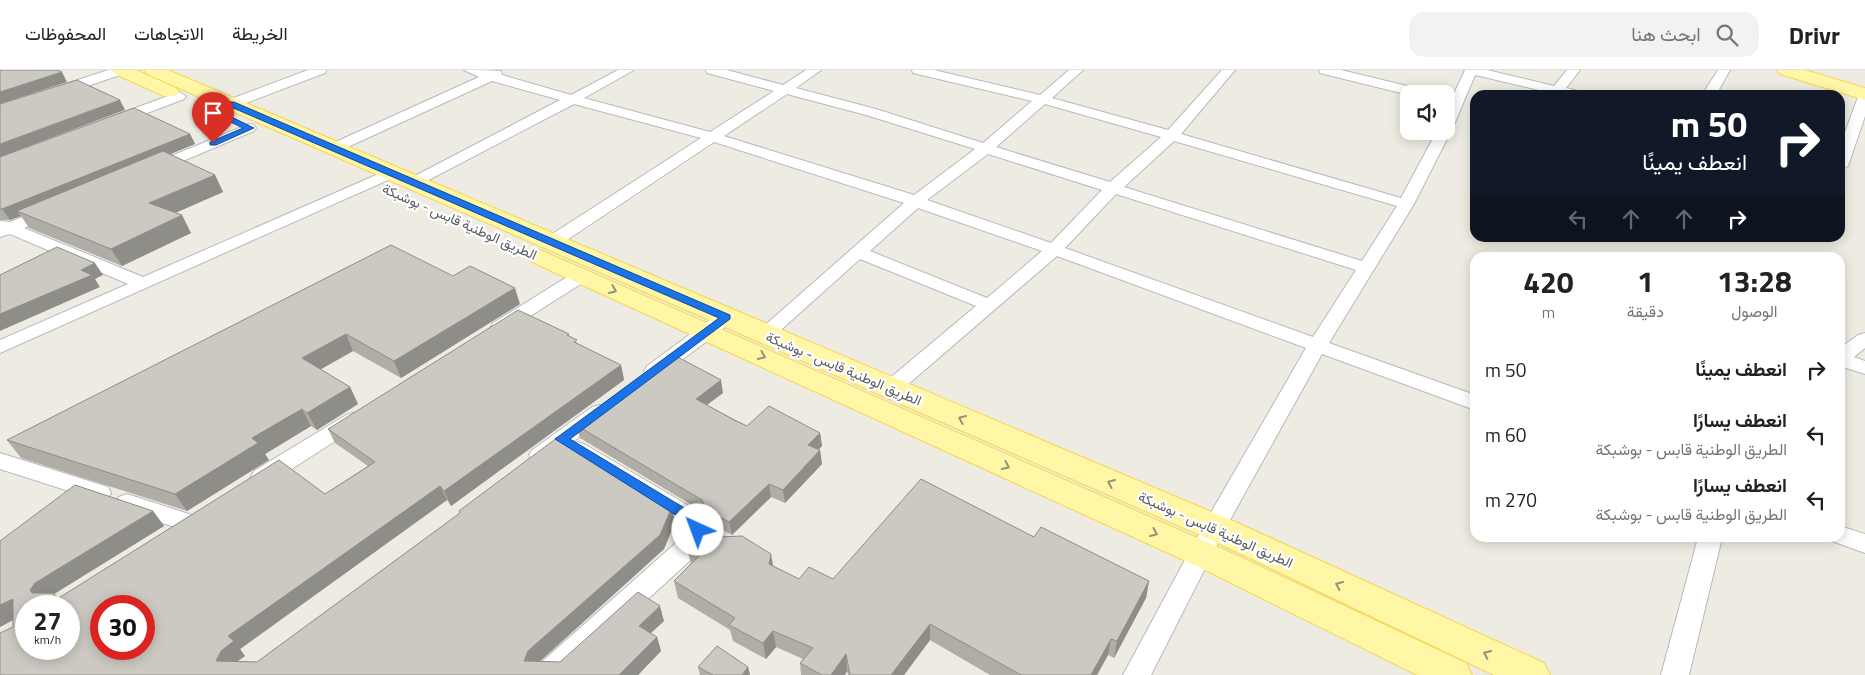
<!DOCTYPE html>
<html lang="ar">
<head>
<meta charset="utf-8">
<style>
  :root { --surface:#fff; --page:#f2f2f2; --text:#222; --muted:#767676; --line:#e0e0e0 }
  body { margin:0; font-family:"Titillium Web",Vazirmatn,sans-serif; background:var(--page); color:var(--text); direction:rtl; height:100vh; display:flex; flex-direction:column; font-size:19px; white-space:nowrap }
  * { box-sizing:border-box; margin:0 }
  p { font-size:16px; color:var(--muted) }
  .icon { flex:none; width:28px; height:28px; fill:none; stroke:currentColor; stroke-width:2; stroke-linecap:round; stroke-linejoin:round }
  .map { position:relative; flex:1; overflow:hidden; direction:ltr }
  .side { position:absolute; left:1470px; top:182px; width:375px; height:290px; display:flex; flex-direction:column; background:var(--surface); border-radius:15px; box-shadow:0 2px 12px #0003; direction:rtl }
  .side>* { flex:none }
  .banner { position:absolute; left:1470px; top:20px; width:375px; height:152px; border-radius:15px; box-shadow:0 2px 12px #0003; direction:rtl; background:#111827; color:#fff; overflow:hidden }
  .fabs { position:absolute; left:1400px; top:15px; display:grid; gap:10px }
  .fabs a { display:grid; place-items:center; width:55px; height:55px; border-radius:10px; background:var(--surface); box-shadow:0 2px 12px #0003; font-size:25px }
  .speed { position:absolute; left:15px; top:525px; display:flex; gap:10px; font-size:25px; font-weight:700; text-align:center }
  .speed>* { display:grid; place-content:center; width:65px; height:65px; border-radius:50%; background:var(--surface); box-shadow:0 2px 12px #0003; line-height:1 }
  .speed small { font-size:12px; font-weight:400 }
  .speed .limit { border:8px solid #d22; background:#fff; color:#111 }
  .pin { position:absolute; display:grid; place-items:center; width:42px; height:42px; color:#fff; margin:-51px -21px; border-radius:50% 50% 50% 0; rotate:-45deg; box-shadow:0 0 5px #0007 }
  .pin .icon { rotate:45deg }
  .me { position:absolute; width:55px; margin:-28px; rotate:317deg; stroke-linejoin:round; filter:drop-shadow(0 0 4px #0008) }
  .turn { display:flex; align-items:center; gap:18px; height:105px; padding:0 15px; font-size:22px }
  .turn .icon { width:65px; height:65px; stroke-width:2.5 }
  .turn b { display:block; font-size:35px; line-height:42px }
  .lanes { display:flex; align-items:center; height:48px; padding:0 15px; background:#0003; justify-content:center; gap:25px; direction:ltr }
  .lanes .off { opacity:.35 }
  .eta { display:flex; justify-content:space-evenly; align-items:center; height:85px; text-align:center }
  .eta b { font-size:30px; font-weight:700; line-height:35px }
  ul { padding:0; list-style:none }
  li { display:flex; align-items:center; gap:15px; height:65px; padding:0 15px }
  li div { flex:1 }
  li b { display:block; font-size:19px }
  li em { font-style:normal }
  header { display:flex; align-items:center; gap:30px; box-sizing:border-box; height:70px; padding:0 25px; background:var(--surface); border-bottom:1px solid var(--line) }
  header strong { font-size:24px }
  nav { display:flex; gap:28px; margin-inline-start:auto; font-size:18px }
  .search { width:350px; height:45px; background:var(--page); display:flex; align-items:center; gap:12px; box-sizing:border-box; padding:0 18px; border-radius:15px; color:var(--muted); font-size:19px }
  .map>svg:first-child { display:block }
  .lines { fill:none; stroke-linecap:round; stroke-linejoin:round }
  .minor-casing { stroke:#b7b9bf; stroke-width:2 }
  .primary-casing { stroke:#f6d552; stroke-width:2 }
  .minor { fill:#fff; fill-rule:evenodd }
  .primary { fill:#fff7a5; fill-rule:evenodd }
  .wall { fill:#afada6 }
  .shaded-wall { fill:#8e8d87 }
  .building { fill:#cbc9c1; stroke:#8e8d87; fill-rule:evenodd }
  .oneway { stroke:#94937a }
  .route { fill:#1a73e8; stroke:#114b97 }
  .labels { text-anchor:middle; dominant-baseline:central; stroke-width:4.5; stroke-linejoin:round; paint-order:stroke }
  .street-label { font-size:14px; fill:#5a5d63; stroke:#fff }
</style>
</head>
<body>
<header>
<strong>Drivr</strong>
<div class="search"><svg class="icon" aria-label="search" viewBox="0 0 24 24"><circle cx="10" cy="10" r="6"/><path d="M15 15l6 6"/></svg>ابحث هنا</div>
<nav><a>الخريطة</a><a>الاتجاهات</a><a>المحفوظات</a></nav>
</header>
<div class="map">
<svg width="1865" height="605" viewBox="0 0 1865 605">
  <rect width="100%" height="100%" fill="#eeece2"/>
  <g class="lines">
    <!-- minor casing -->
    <g class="minor-casing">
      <g id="minor">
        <path d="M108,0H127L126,3L64,24L59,25L52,21L54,18Z"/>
        <path d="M308,0H326L325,3L217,44H207L205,41L207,38Z"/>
        <path d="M464,0C475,0 490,0 501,1L502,5L571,25L618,0H634L584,28L710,62L774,21L707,3L706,0H727L783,15L806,0H821L796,18L876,39L983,73L1032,31L913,3L912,0H934L1040,25L1069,0H1083L1052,28L1168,60L1222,0H1235L1181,64L1401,128L1437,61H1446V41L1465,0H1487L1554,16L1567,0H1580L1566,18L1582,22L1584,25H1560L1475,5L1453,57L1414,134L1329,273L1475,325V340L1322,284L1225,459L1151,605H1123L1206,451L1306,278L1057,186L898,323L891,325L884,323L881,318L884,313L976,236L860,189L772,268H758L755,264L904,133L714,72L558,176H546L544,172L546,168L701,68L574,34L419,115H409L406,112L409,109L560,30L492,11L339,81L334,82L327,78L329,75L479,7ZM787,24L866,45L975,79L914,125L724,66ZM1045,34L1161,67L1110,112L996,77ZM1174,71L1397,136L1362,191L1124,117ZM988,84L1102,120L1051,173L927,130ZM1116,124L1356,200L1313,267L1065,178ZM918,138L1042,181L987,228L870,181Z"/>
        <path d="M1319,0H1341L1428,21L1430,24L1409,25L1320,3Z"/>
        <path d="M1718,0H1730L1716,25H1702Z"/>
        <path d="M179,22L186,26L184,29L121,53H111L109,50L111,47Z"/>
        <path d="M1865,23V46L1848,96L1840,101V76L1858,27Z"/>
        <path d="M249,54L254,55L256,58L254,61L157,102L152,104L144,99L147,96Z"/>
        <path d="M392,98L397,100L400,103L397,106L0,283V270L128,214L10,164L0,167V151L10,152L43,139H55L57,142L55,145L24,158L143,207Z"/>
        <path d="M581,201L587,202L590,206L587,210L507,261H493L491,257L493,253L575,202Z"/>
        <path d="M726,241L733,243L735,247L733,251L661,306L654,307L647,306L644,301L647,296L719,243Z"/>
        <path d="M1865,263V278L1854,287L1865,291V304L1840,296V278L1858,265Z"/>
        <path d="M599,335L606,337L609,342L606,347L548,390L540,393L532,390L529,385L532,380L592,337Z"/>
        <path d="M353,343L360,345L364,350L360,355L270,413L262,415L254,413L251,407L254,401L346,345Z"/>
        <path d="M578,372L586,375L704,445L710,460L695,486L565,605H532L536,597L677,472L686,459L685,456L570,385L567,380L570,375Z"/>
        <path d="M0,383L108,417L111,423L108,429L100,431L0,399Z"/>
        <path d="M127,424L198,447L202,453L198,459L190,462L119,439L115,433L119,427Z"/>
        <path d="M1840,456L1865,464V483L1832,471L1829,468H1840Z"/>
        <path d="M1698,468H1722L1689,605H1661Z"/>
      </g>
    </g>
    <!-- primary casing -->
    <g class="primary-casing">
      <g id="primary">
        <path d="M112,0H136L176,18L179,22L176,26H164L115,4Z"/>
        <path d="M144,0H168L1240,454L1544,593L1550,605H1494L1216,472L147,4Z"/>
        <path d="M1777,0H1805L1865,18V30L1780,4Z"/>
        <path d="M540,180L1225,480L1466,593L1472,605H1417L1201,498L532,192L528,187L532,182Z"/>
      </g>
    </g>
    <!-- minor -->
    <use href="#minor" class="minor"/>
    <!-- primary -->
    <use href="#primary" class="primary"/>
  </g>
  <!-- wall -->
  <g class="wall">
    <path d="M190,64L195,74L170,84L215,105L223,122L175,143L191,163L122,196L29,158L21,146L10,150H0V87Z"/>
    <path d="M453,206L520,234L401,308L353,281L320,299L350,317L358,334L317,360L311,356L265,384L269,390L187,441L21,388L7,370Z"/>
    <path d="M570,266L578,274L621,295L624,310L451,436L447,430L240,579L245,586L238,591L257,592L460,443L459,441L675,452L664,479L539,591L560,592L664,551L651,563L657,567L661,581L638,605H0L13,557V550L0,557L153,441L164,456L54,524L58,528L325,424L368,396L335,373L328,359Z"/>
    <path d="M723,323L707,335L747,356L820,363L822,376L818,380H820L822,394L785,433L771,427L732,465L709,453L705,443L580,368L576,355Z"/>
    <path d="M1034,467L1149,511L1146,528L1114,588L1108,585L1097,605H990L930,570L904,605H848L847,601L845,605H801L800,593L803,589L776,577L766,589L733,571L730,560L678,528L674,511L691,493L686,476L773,496L799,509H833Z"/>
    <path d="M698,597H748L750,605H700Z"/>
  </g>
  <!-- shaded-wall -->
  <g class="shaded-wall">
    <path d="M62,2L67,12L0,34V22Z"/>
    <path d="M120,30L125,40L0,87V74Z"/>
    <path d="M190,64L195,74L25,144L17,141L21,146L10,150L2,139Z"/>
    <path d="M215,105L223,122L159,150L149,133Z"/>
    <path d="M182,145L191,163L122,196L111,179Z"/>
    <path d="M95,193L103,205L95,209L100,217L0,261V244L81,200Z"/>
    <path d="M515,218L520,234L401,308L394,291Z"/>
    <path d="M346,264L353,281L311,305L302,288Z"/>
    <path d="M621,295L624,310L451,436L444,421Z"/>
    <path d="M721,310L723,323L698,341L696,329Z"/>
    <path d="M350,317L358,334L317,360L307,343Z"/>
    <path d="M302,339L311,356L265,384L269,390L187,441L175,424L252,368Z"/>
    <path d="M820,363L822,376L810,388L808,375Z"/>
    <path d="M820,380L822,394L785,433L783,420Z"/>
    <path d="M769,414L771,427L732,465L729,452Z"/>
    <path d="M440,416L447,430L240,579L245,586L232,595L216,591L228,566Z"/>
    <path d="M672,437L675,452L664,479L535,596L524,591L528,581Z"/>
    <path d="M153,441L164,456L54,524L66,536L32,523L30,520L35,513Z"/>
    <path d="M771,484L774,501L769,494Z"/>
    <path d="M1149,511L1146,528L1114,588L1117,571Z"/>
    <path d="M13,529L26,543L0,557V535Z"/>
    <path d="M660,536L664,551L643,570L639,556Z"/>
    <path d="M930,554V570L904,605H891Z"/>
    <path d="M773,561L776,577L766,589L763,573Z"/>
    <path d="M657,567L661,581L638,605H619Z"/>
    <path d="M1111,569L1108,585L1097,605H1091Z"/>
    <path d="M846,584L847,601L845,605H831Z"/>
    <path d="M748,597L750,605H742Z"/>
  </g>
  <!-- building -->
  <g class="building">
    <path d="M0,0H57L62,2L0,22Z"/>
    <path d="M77,10L120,30L0,74V34Z"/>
    <path d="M134,38L190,64L2,139H0V87Z"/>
    <path d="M163,81L215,105L149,133L182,145L111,179L17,141Z"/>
    <path d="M391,175L453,206L470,196L515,218L394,291L346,264L302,288L350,317L307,343L302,339L252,368L258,373L175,424L7,370Z"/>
    <path d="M57,177L95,193L81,200L92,205L0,244V205Z"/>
    <path d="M518,240L569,264L567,265L577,270L574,272L621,295L444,421L440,416L228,566L234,571L221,581L216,591L257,592L460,443L459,441L558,367L672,437L660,465L528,581L524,591L560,592L638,522L660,536L639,556L657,567L619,605H0V563L13,557V529L0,535V471L75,415L153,441L35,513L30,520L32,523H54V529H57L279,390L325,424L375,392L328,359ZM26,536H69V579H26ZM101,536H144V579H101Z"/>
    <path d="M674,285L721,310L696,329L734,350L747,356L769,336L820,363L808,375L820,380L783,420L769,414L729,452L706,440L702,430L576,355Z"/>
    <path d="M921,409L1034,467L1041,457L1149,511L1117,571L1111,569L1091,605H1021L930,554L891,605H850L846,584L831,605H822L800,593L813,578L773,561L763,573L729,555L735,548L674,511L700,485L686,476L694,468L742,466L771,484L769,494L799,509L809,497L833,509Z"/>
    <path d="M717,576L748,597L742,605H713L698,597Z"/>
  </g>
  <!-- one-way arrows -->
  <defs><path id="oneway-chevron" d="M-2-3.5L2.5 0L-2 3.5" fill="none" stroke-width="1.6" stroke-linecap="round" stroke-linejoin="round" transform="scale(1.25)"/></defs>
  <g class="oneway">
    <use href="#oneway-chevron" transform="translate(613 220) rotate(24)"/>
    <use href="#oneway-chevron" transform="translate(762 286) rotate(24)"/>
    <use href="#oneway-chevron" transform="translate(962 349) rotate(-157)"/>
    <use href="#oneway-chevron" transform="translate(1006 396) rotate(24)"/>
    <use href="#oneway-chevron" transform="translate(1111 413) rotate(-157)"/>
    <use href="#oneway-chevron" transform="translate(1154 463) rotate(24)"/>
    <use href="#oneway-chevron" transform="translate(1339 515) rotate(-155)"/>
    <use href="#oneway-chevron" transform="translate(1487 584) rotate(-155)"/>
  </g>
  <!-- route -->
  <path class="route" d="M229,32H234L730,245V249L570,369L701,448L705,460L703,463H693L690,454L555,369L719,248L231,37L219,41L254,58L216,75H210V72L243,58L208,41Z"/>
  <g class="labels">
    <!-- street labels -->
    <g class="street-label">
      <text transform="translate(460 151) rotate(24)">الطريق الوطنية قابس - بوشبكة</text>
      <text transform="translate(844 298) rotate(23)">الطريق الوطنية قابس - بوشبكة</text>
      <text transform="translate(1216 459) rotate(24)">الطريق الوطنية قابس - بوشبكة</text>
    </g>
  </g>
</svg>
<div class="fabs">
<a><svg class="icon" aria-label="sound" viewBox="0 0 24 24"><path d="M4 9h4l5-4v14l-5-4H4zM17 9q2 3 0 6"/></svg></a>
</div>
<div class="speed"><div>27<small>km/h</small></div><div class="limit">30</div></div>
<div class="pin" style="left:213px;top:73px;background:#d93025"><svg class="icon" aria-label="arrive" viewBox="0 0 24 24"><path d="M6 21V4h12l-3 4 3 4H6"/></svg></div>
<svg class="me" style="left:698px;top:460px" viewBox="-20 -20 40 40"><circle r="19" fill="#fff"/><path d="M0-13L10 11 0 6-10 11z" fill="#1a73e8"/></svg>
<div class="banner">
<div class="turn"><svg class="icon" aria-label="right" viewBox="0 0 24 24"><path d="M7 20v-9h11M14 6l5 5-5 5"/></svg><div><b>50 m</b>انعطف يمينًا</div></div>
<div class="lanes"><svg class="icon off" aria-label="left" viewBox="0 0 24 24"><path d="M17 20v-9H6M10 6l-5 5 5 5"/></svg><svg class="icon off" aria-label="ahead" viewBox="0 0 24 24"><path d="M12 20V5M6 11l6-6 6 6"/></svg><svg class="icon off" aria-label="ahead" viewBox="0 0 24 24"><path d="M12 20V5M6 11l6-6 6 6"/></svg><svg class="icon" aria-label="right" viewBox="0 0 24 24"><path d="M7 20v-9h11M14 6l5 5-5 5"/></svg></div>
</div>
<section class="side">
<div class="eta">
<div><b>13:28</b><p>الوصول</p></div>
<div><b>1</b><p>دقيقة</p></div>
<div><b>420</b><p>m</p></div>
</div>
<ul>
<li><svg class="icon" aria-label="right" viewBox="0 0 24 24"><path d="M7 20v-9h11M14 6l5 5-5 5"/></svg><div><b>انعطف يمينًا</b></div><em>50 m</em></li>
<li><svg class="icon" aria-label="left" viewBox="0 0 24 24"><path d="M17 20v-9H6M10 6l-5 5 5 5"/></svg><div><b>انعطف يسارًا</b><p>الطريق الوطنية قابس - بوشبكة</p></div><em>60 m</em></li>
<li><svg class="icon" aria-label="left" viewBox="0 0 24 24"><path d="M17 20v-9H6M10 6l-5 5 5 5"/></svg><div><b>انعطف يسارًا</b><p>الطريق الوطنية قابس - بوشبكة</p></div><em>270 m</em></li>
</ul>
</section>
</div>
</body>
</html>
